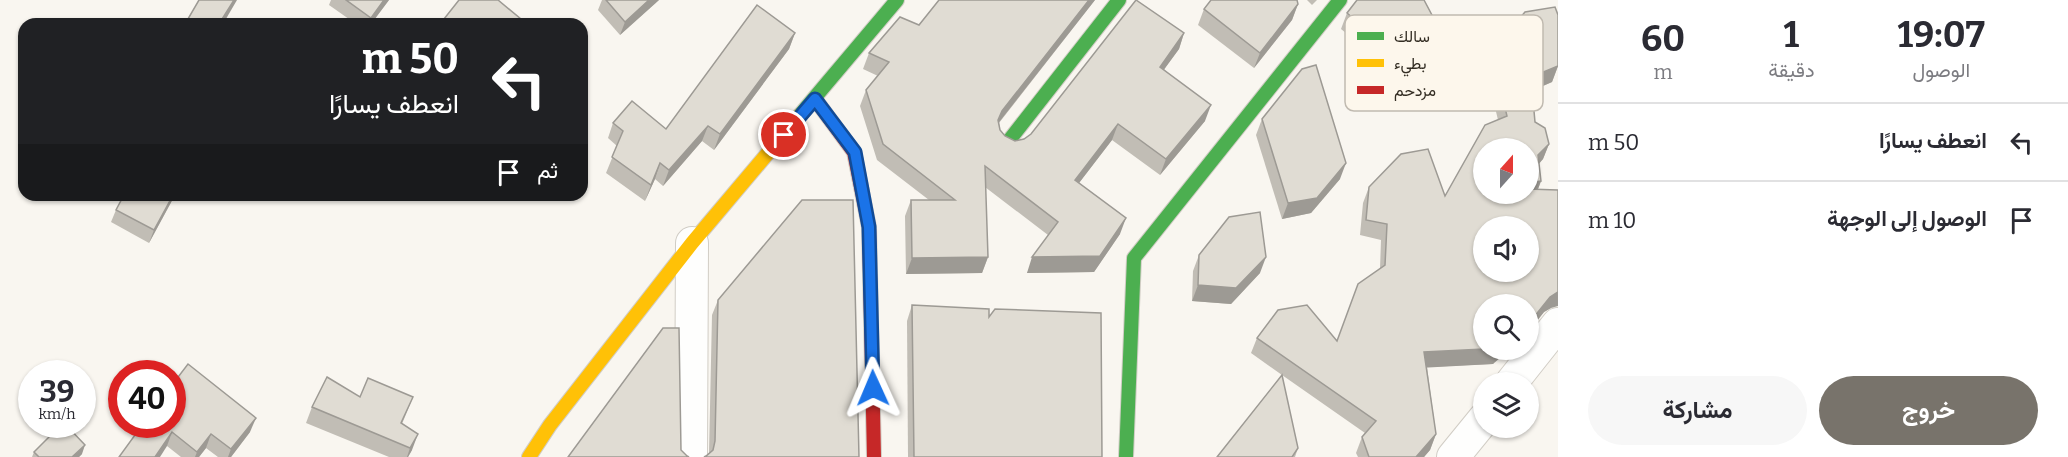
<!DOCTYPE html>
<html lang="ar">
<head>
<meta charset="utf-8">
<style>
  :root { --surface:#fff; --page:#f7f7f7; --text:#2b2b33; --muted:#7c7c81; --line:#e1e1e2; --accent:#78736b }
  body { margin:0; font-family:Bitter,Vazirmatn,serif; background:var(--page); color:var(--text); direction:rtl; height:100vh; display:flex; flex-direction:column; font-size:22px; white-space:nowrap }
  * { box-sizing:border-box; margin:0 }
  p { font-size:20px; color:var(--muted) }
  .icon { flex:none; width:33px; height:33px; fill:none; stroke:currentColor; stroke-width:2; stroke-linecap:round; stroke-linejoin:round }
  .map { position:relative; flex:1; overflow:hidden; direction:ltr }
  .panel { display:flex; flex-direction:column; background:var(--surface); width:510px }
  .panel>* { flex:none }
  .hud { position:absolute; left:18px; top:18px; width:570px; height:183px; border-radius:18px; box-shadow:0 2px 4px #0004; direction:rtl; background:#202124; color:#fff; overflow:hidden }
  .needle { width:39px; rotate:21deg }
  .buttons { position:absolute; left:1473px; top:138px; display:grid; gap:12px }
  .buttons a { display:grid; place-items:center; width:66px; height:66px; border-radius:50%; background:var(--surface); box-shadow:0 2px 4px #0004; font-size:30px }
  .speed { position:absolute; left:18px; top:360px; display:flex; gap:12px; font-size:30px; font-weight:700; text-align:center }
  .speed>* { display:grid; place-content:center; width:78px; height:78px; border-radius:50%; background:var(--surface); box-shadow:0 2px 4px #0004; line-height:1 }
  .speed small { font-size:15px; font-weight:400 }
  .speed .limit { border:9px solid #d22; background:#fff; color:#111 }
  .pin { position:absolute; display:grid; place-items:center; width:51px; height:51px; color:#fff; margin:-26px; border:3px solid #fff; border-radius:50%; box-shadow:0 2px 6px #0007 }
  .me { position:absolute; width:66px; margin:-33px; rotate:359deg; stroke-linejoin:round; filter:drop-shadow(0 0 4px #0008) }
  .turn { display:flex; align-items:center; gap:21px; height:126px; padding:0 30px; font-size:27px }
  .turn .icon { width:78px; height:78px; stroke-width:2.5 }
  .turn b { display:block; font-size:42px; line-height:51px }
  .then { display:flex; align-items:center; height:57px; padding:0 30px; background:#0003; gap:12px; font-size:22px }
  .eta { display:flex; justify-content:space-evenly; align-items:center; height:102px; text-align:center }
  .eta b { font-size:36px; font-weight:700; line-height:42px }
  .primary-button { display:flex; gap:12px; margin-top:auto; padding:12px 30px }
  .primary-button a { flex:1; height:69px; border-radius:36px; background:var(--accent); color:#fff; font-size:24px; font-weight:700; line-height:69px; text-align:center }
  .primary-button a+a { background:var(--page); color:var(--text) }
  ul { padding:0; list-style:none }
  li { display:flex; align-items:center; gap:18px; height:78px; padding:0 30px; border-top:2px solid var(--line) }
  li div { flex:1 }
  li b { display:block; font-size:22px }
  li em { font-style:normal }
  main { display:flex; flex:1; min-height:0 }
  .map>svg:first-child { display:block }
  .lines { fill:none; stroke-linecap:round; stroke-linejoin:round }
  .street-casing { stroke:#d1cdc5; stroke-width:34 }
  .fast-casing { stroke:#d1cdc5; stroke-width:16 }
  .slow-casing { stroke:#d1cdc5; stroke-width:16 }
  .jam-casing { stroke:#d1cdc5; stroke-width:16 }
  .street { stroke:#fefefd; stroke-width:32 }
  .fast { stroke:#4caf50; stroke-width:14 }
  .slow { stroke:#ffc107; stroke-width:14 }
  .jam { stroke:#c62828; stroke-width:14 }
  .wall { fill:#c1bdb5; fill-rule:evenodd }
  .shaded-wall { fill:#9d9a94 }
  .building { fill:#e0dcd3; stroke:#9d9a94; stroke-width:1.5; fill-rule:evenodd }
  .route-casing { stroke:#114b97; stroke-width:15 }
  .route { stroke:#1a73e8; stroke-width:10 }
  .key { fill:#fdf7ec; stroke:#c0bab0; stroke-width:1.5 }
  .key-label { font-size:16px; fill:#332d23 }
</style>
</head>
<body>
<main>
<section class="panel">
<div class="eta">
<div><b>19:07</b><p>الوصول</p></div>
<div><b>1</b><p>دقيقة</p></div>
<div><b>60</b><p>m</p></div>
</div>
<ul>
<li><svg class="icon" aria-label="left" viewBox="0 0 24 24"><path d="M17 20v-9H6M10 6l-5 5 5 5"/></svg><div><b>انعطف يسارًا</b></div><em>50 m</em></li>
<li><svg class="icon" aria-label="arrive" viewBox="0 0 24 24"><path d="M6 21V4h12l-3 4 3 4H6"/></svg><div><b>الوصول إلى الوجهة</b></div><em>10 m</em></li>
</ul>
<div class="primary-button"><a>خروج</a><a>مشاركة</a></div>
</section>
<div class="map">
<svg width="1558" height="457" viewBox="0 0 1558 457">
  <rect width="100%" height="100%" fill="#f9f6f0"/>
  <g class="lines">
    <!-- street casing -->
    <g class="street-casing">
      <g id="street">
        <path d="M1512,382L1558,324"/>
        <path d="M691,457L692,243"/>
        <path d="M1453,457L1484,419"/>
      </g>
    </g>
    <!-- fast casing -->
    <g class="fast-casing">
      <g id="fast">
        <path d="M800,115L897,0"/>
        <path d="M1011,138L1119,0"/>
        <path d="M1126,457L1134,258L1340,0"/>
      </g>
    </g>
    <!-- slow casing -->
    <g class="slow-casing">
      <path id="slow" d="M529,457L550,425L692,243L800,115"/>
    </g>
    <!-- jam casing -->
    <g class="jam-casing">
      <path id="jam" d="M815,99L854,152L869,227L874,457"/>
    </g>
    <!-- street -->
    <use href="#street" class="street"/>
    <!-- fast -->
    <use href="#fast" class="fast"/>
    <!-- slow -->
    <use href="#slow" class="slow"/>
    <!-- jam -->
    <use href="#jam" class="jam"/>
  </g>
  <!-- wall -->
  <g class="wall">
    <path d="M331,0H389L371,24H356L329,5Z"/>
    <path d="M602,0H659L620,35L598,10Z"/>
    <path d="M939,0H1095L999,123L1000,130L1005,136L1015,141L1024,139L1184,33L1179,49L1164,69L1205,121L1160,175L1112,140L1079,183L1120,234L1094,272L1027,273L1048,235L985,187L988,257L982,273L906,274L905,216L911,200H929L877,160L860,106L866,90L878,76L863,69L869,53L919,25Z"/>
    <path d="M1307,0H1317L1312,5Z"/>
    <path d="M1298,4L1292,20L1254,68L1198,25L1204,9Z"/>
    <path d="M1347,13L1443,36L1437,52L1406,97L1362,89L1363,65L1368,51L1341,29Z"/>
    <path d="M1484,20L1504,37L1558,66L1552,82L1534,90L1533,100L1535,122L1549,144L1543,159L1539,163L1541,181L1538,189L1551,308L1544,312L1528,332V304L1493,364L1427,367L1436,434L1430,450L1424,457H1358L1356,453L1362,437L1365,433L1282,375L1298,448L1295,457H1217L1282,375L1251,353L1257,338L1337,341L1380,269L1381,240L1360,235L1363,203L1369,187L1445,196L1498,120L1478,36ZM1528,148V194H1484Z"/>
    <path d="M795,33L789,49L714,150L702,141L663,186L655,179L645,201L606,173L617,146L608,138L613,123L666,129Z"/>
    <path d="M1262,119L1340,179L1311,213L1282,219L1256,135Z"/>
    <path d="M175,195L149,243L111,222L116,210Z"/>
    <path d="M1199,255L1260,273L1231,304L1192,301L1193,271Z"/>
    <path d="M718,300L859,457L706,456L709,453L712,315Z"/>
    <path d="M912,305L989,317L1102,457H908L907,321Z"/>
    <path d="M360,397H413L402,424L412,450L408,457H389L306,423L312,407Z"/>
    <path d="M143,424L250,432L231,457H218L206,448L199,457H181L167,446Z"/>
    <path d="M34,452L82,454L79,457H32Z"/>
  </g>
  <!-- shaded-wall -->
  <g class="shaded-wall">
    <path d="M234,0H237L223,24H219Z"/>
    <path d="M384,0H389L371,24H369L371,18Z"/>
    <path d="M649,0H659L620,35L625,22Z"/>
    <path d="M1089,0H1095L996,126L1002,111Z"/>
    <path d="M1298,4L1292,20L1254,68L1260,53Z"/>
    <path d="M795,33L789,49L714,150L720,134Z"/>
    <path d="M1184,33L1179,49L1155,82L1160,67Z"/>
    <path d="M1443,36L1437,52L1406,97L1412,81Z"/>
    <path d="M1558,66L1552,82L1531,91L1536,75Z"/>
    <path d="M1211,105L1205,121L1160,175L1166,159Z"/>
    <path d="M1118,124L1112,140L1069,196L1075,180Z"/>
    <path d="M708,126L702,141L663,186L669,170Z"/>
    <path d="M1549,144L1543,159L1533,171L1538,155Z"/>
    <path d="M660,163L655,179L645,201L651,185Z"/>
    <path d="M1346,163L1340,179L1311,213L1282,219L1288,203Z"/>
    <path d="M1541,181L1535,197L1528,194V183Z"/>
    <path d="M173,195H175L149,243L154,230Z"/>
    <path d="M1126,218L1120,234L1094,272L1027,273L1032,257Z"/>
    <path d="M988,257L982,273L906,274L912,258Z"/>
    <path d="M1266,257L1260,273L1231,304L1192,301L1198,285Z"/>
    <path d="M1557,292H1558V306L1551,308L1544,312L1528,332V322L1550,297Z"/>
    <path d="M1484,349L1509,350L1493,364L1419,368L1424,352Z"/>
    <path d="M256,418L250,432L231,457H228L231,449Z"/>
    <path d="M172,432L167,446L160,457H155Z"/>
    <path d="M211,434L206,448L199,457H195L197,452Z"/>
    <path d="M418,434L412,450L408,457H407L410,448Z"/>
    <path d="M1436,434L1430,450L1424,457H1416Z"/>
    <path d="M85,445L82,454L79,457H72Z"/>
  </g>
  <!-- building -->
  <g class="building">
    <path d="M199,0H234L219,24H185Z"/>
    <path d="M346,0H384L371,18Z"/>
    <path d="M459,0H498L527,24H440Z"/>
    <path d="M606,0H649L625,22Z"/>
    <path d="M939,0H1089L1002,111L998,120L1000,130L1005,136L1015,141L1024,139L1031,134L1136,0L1184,33L1160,67L1211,105L1166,159L1118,124L1075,180L1126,218L1100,256L1032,257L1058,222L985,166L988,257L912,258L911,200H955L883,144L866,90L889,62L869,53L900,17L919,25Z"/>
    <path d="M1211,0H1297L1298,4L1260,53L1204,9Z"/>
    <path d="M1357,0H1424L1443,36L1412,81L1368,73L1369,49L1384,44L1347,13Z"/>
    <path d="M757,5L795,33L720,134L708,126L669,170L660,163L651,185L612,157L623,131L613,123L632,101L666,129Z"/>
    <path d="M1555,7L1558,15V66L1536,75L1533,100L1535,122L1545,128L1549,144L1538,155L1541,181L1528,183V148H1484V194H1528V189L1558,190V292L1550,297L1534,317L1528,322V304H1484V349L1424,352L1436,434L1416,457H1369L1362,437L1376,421L1257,338L1278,310L1307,305L1337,341L1358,284L1385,265L1387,224L1366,220L1369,187L1401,154L1428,149L1445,196L1485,125L1507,116L1484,20L1504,37L1525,12ZM1484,226H1528V272H1484Z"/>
    <path d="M541,19L546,24H537Z"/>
    <path d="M1316,65L1346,163L1317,198L1288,203L1262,119L1302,69Z"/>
    <path d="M124,195H173L154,230L116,210Z"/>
    <path d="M802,200H853L859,457H704L706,456L713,450L715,441L718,300Z"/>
    <path d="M1260,212L1266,257L1236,288L1198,285L1199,255L1229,217Z"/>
    <path d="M912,305L989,309V317L995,309L1101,313L1102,457H914Z"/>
    <path d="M663,328H679L681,450L687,456L689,457H568Z"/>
    <path d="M188,364L256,418L231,449L211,434L197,452L172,432L155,457H119L143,424H172V385Z"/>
    <path d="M1282,375L1298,448L1292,457H1217Z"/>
    <path d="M327,377L360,397L368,378L413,397L401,423L418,434L410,448L312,407Z"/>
    <path d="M62,424H65L85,445L72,457H39L34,452Z"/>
  </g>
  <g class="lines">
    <!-- route casing -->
    <g class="route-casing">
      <path id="route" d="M784,135L815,99L855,152L869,227L873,388"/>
    </g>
    <!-- route -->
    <use href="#route" class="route"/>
  </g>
  <!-- legend -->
  <rect x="1345" y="15" width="198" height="96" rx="9" class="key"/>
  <rect x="1357" y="32" width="27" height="8" fill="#4caf50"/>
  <rect x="1357" y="59" width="27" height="8" fill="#ffc107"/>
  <rect x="1357" y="86" width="27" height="8" fill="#c62828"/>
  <g class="key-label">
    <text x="1394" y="42">سالك</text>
    <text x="1394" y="69">بطيء</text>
    <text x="1394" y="96">مزدحم</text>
  </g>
</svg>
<div class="buttons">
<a><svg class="needle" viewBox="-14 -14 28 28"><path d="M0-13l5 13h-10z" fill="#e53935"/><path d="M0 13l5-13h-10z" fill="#7c7c81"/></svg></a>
<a><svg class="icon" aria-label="sound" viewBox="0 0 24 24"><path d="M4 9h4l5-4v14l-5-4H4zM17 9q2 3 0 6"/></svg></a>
<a><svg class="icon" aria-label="search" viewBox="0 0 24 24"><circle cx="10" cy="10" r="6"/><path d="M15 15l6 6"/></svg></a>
<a><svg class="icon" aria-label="layers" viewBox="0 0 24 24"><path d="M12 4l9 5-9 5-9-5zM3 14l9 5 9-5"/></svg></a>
</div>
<div class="speed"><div>39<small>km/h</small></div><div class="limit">40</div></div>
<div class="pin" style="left:784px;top:135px;background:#d93025"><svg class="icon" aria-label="arrive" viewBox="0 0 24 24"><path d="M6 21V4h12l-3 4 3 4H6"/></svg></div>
<svg class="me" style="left:873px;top:388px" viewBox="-20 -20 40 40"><path d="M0-17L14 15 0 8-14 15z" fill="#1a73e8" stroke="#fff" stroke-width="4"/></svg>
<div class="hud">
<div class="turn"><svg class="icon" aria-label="left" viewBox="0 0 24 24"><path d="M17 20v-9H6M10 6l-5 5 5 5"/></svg><div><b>50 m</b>انعطف يسارًا</div></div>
<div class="then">ثم<svg class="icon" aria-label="arrive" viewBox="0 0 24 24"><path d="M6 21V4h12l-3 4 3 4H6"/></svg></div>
</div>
</div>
</main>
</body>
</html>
